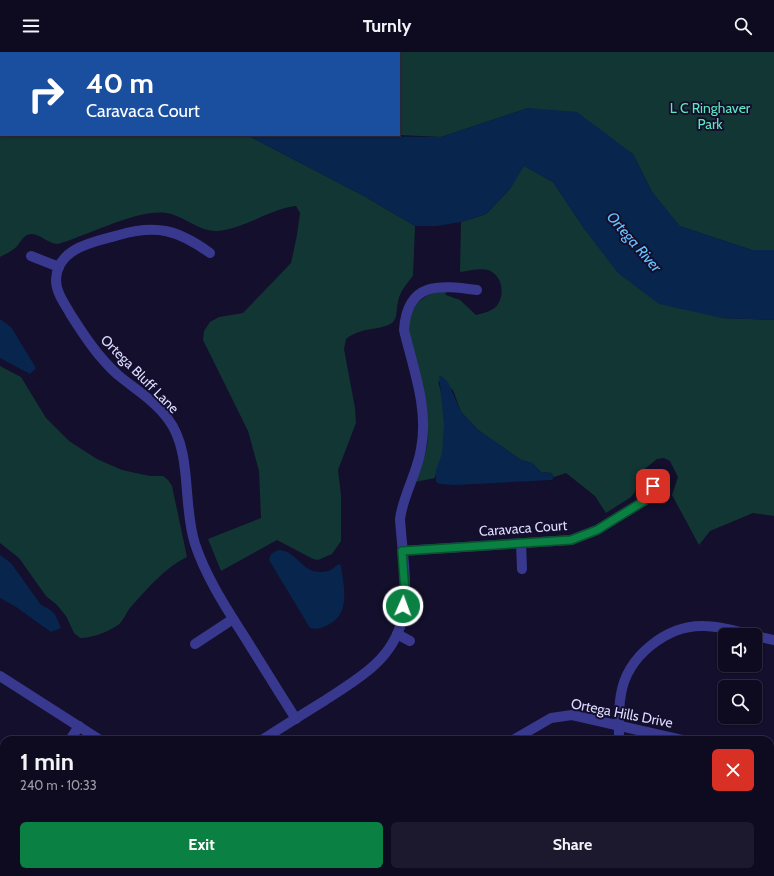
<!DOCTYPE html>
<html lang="en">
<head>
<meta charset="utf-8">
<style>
  :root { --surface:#0e0b21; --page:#1c192e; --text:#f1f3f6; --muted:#9b9ba5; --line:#2e2b3f; --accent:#0b8043 }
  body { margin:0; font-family:Cabin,sans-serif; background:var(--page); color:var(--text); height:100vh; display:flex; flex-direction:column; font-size:15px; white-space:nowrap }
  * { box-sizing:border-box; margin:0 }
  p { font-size:13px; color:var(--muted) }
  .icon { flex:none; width:22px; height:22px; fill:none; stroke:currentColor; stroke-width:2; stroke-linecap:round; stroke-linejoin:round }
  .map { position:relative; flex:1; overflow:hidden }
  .sheet { position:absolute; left:0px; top:684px; width:774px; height:140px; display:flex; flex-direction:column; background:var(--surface); border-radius:12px 12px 0 0; box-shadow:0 1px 3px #0004,0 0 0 1px var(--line) }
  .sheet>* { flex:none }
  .hud { position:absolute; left:0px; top:0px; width:400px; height:84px; box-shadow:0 1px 3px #0004,0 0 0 1px var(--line); background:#1a4fa0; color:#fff; overflow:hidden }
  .controls { position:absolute; left:718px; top:576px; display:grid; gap:8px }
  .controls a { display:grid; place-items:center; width:44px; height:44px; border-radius:6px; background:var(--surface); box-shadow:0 1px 3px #0004,0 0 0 1px var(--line); font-size:20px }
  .pin { position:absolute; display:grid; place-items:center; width:34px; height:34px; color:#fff; margin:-17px; border-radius:8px; box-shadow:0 2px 6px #0006 }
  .me { position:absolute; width:44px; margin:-22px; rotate:2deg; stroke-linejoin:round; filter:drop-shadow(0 0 3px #0008) }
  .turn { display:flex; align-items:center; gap:14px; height:84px; padding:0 20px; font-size:18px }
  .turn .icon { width:52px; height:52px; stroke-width:2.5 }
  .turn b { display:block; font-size:28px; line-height:34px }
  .round { display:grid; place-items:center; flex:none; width:42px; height:42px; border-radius:6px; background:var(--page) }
  .summary { display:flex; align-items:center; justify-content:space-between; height:68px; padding:0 20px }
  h1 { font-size:24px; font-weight:700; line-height:30px }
  .primary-button { display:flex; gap:8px; margin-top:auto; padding:8px 20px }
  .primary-button a { flex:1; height:46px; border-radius:6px; background:var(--accent); color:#fff; font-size:16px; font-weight:700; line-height:46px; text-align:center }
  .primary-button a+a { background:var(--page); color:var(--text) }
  header { display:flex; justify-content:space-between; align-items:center; height:52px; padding:0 20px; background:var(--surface); font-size:18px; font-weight:700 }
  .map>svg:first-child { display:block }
  .green { fill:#123633 }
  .water { fill:#07254d }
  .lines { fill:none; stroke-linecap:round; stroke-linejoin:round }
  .street { stroke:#38398e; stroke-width:10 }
  .route-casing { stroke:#07532c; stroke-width:10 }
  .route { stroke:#0b8043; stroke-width:7 }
  .labels { text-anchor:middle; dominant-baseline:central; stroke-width:4; stroke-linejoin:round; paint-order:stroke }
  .park-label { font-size:14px; fill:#5de8bd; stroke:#130f2c }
  .street-label { font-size:14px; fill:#dcdaff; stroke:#130f2c }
  .water-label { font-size:15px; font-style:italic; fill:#68c2ff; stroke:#130f2c }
</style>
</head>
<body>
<header><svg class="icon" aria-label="menu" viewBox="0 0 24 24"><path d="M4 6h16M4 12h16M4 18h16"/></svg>Turnly<svg class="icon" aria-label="search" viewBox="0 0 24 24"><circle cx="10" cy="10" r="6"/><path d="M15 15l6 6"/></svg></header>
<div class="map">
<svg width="774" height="824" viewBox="0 0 774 824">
  <rect width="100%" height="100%" fill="#130f2c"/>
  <!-- green -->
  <g class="green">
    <path d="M0,0L94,1H1V83H247L364,144L415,174L413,224C406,233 400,239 398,250C396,257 398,266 392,271C380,279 362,274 346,287L344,297L355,356L356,371L338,418L341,443V489L332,502L318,508L313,507L277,488L221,519L208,487L261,466L259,419L248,379L203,288L204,279L210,270L219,265L243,261L291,211L297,183L300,161L296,154C269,157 245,177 217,179C199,180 183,163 166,161C137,157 87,184 58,192C48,192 42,183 32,182C24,182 22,188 18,193C14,198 6,202 0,205Z"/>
    <path d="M204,0H774V198H752L679,174L652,140L633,102L528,56L441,85L399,83V1Z"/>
    <path d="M523,113L553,130L585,178L722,266L774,268V464L753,461L710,479L699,493L672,443L678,425L670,409L664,406L657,407L641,420L635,440L631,445L606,461L595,444L566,421L554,425L551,421L541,420L532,411L521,408L478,378L461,360L453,338L438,329C444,348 447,383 442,403C440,411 436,418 435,426L415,430C421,414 429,397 428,380C428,355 421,331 416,307C413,295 407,280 409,268C413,250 428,240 445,239L446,243L460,248L476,263C483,261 494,259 498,252C505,241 502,223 488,218C480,216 469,219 460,220L461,170L486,162L510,137Z"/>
    <path d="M0,314L21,325L46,366L69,389L97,407L122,418L150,424H163L168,428L172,434L187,505C163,517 147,537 130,556C126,561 123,570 118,573C108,580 92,586 80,586L74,581L66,564L57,553L46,544L19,506L0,491Z"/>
    <path d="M41,820H113L116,824H33Z"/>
  </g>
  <!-- water -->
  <g class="water">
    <path d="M93,0H204L205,1H94Z"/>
    <path d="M528,56L577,60L633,102L652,140L680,174L752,198H774V268L722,266L659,252L618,221L585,178L553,130L524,114L510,137L486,162L461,170L437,174H415L364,144L247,83L441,85Z"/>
    <path d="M0,267L11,275L36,316L30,322L0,306Z"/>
    <path d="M439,323L444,326L448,330L461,360L478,378L521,408L532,411L541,420L551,421L554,425L552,428L455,433L440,432L436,430V418L442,402L444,373Z"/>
    <path d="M278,498C299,498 302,526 328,519C332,518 335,514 339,512L341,514C344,535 351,562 328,573C321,576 318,578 310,576L269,508L271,502Z"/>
    <path d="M0,503L11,511L41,553L49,557L55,562L61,576L51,580L16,555L0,546Z"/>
  </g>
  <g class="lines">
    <!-- street -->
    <g class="street">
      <path d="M210,201C178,178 157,172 119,183C95,190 57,195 56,228C56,241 65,252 71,263C85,285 99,306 118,323C135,337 155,349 168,367C193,400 182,452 195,492C206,525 225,554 244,584C261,611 278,639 296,667"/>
      <path d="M31,204L59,215"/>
      <path d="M521,491L522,517"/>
      <path d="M402,499L571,488L597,478L644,449L653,434"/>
      <path d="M397,582L410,589"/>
      <path d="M755,584L774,588"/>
      <path d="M195,592L233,567"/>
      <path d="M0,624L100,688"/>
      <path d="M70,688L79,674"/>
      <path d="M262,688C282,675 303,662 324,649C356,628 392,609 402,568C409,536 402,499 400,467C403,443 417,422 421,397C429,357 413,316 404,278C407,229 440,233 477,238"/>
      <path d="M513,688L551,666L572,663L682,688"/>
      <path d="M619,688C619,673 618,657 621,642C627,605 666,573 704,574C720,574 736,579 752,583"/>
      <path d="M770,708L774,709"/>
      <path d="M733,820L750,824"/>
      <path d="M295,824L302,820"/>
      <path d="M525,824L531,820"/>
      <path d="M620,824V820"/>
    </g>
  </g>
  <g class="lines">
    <!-- route casing -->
    <g class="route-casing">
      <path id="route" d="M403,554L405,541L402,499L571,488L597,478L644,449L653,434"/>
    </g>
    <!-- route -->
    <use href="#route" class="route"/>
  </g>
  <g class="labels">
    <!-- park labels -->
    <g class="park-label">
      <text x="710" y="56">L C Ringhaver<tspan x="710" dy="16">Park</tspan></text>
    </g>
    <!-- street labels -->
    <g class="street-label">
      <text transform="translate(140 322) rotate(45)">Ortega Bluff Lane</text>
      <text transform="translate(523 476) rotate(-4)">Caravaca Court</text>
      <text transform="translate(622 661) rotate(11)">Ortega Hills Drive</text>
    </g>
    <!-- water labels -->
    <g class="water-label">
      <text transform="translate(634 190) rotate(49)">Ortega River</text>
    </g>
  </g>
</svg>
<div class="controls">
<a><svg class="icon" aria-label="sound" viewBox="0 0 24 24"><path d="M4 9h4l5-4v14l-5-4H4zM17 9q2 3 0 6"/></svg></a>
<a><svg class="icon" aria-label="search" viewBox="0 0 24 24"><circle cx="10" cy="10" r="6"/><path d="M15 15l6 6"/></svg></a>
</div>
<div class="pin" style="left:653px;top:434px;background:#d93025"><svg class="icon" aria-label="arrive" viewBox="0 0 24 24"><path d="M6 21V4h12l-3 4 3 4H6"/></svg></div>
<svg class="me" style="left:403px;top:554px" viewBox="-20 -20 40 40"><circle r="17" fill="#0b8043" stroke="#fff" stroke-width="3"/><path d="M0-11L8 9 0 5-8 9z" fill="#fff"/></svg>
<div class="hud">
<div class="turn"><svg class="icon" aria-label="right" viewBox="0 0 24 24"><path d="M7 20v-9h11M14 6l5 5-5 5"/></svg><div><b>40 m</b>Caravaca Court</div></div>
</div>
<section class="sheet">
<div class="summary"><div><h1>1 min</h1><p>240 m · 10:33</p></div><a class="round" style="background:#d93025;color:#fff"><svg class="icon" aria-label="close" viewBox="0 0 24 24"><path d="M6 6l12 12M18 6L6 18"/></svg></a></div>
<div class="primary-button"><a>Exit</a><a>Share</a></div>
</section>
</div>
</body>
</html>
